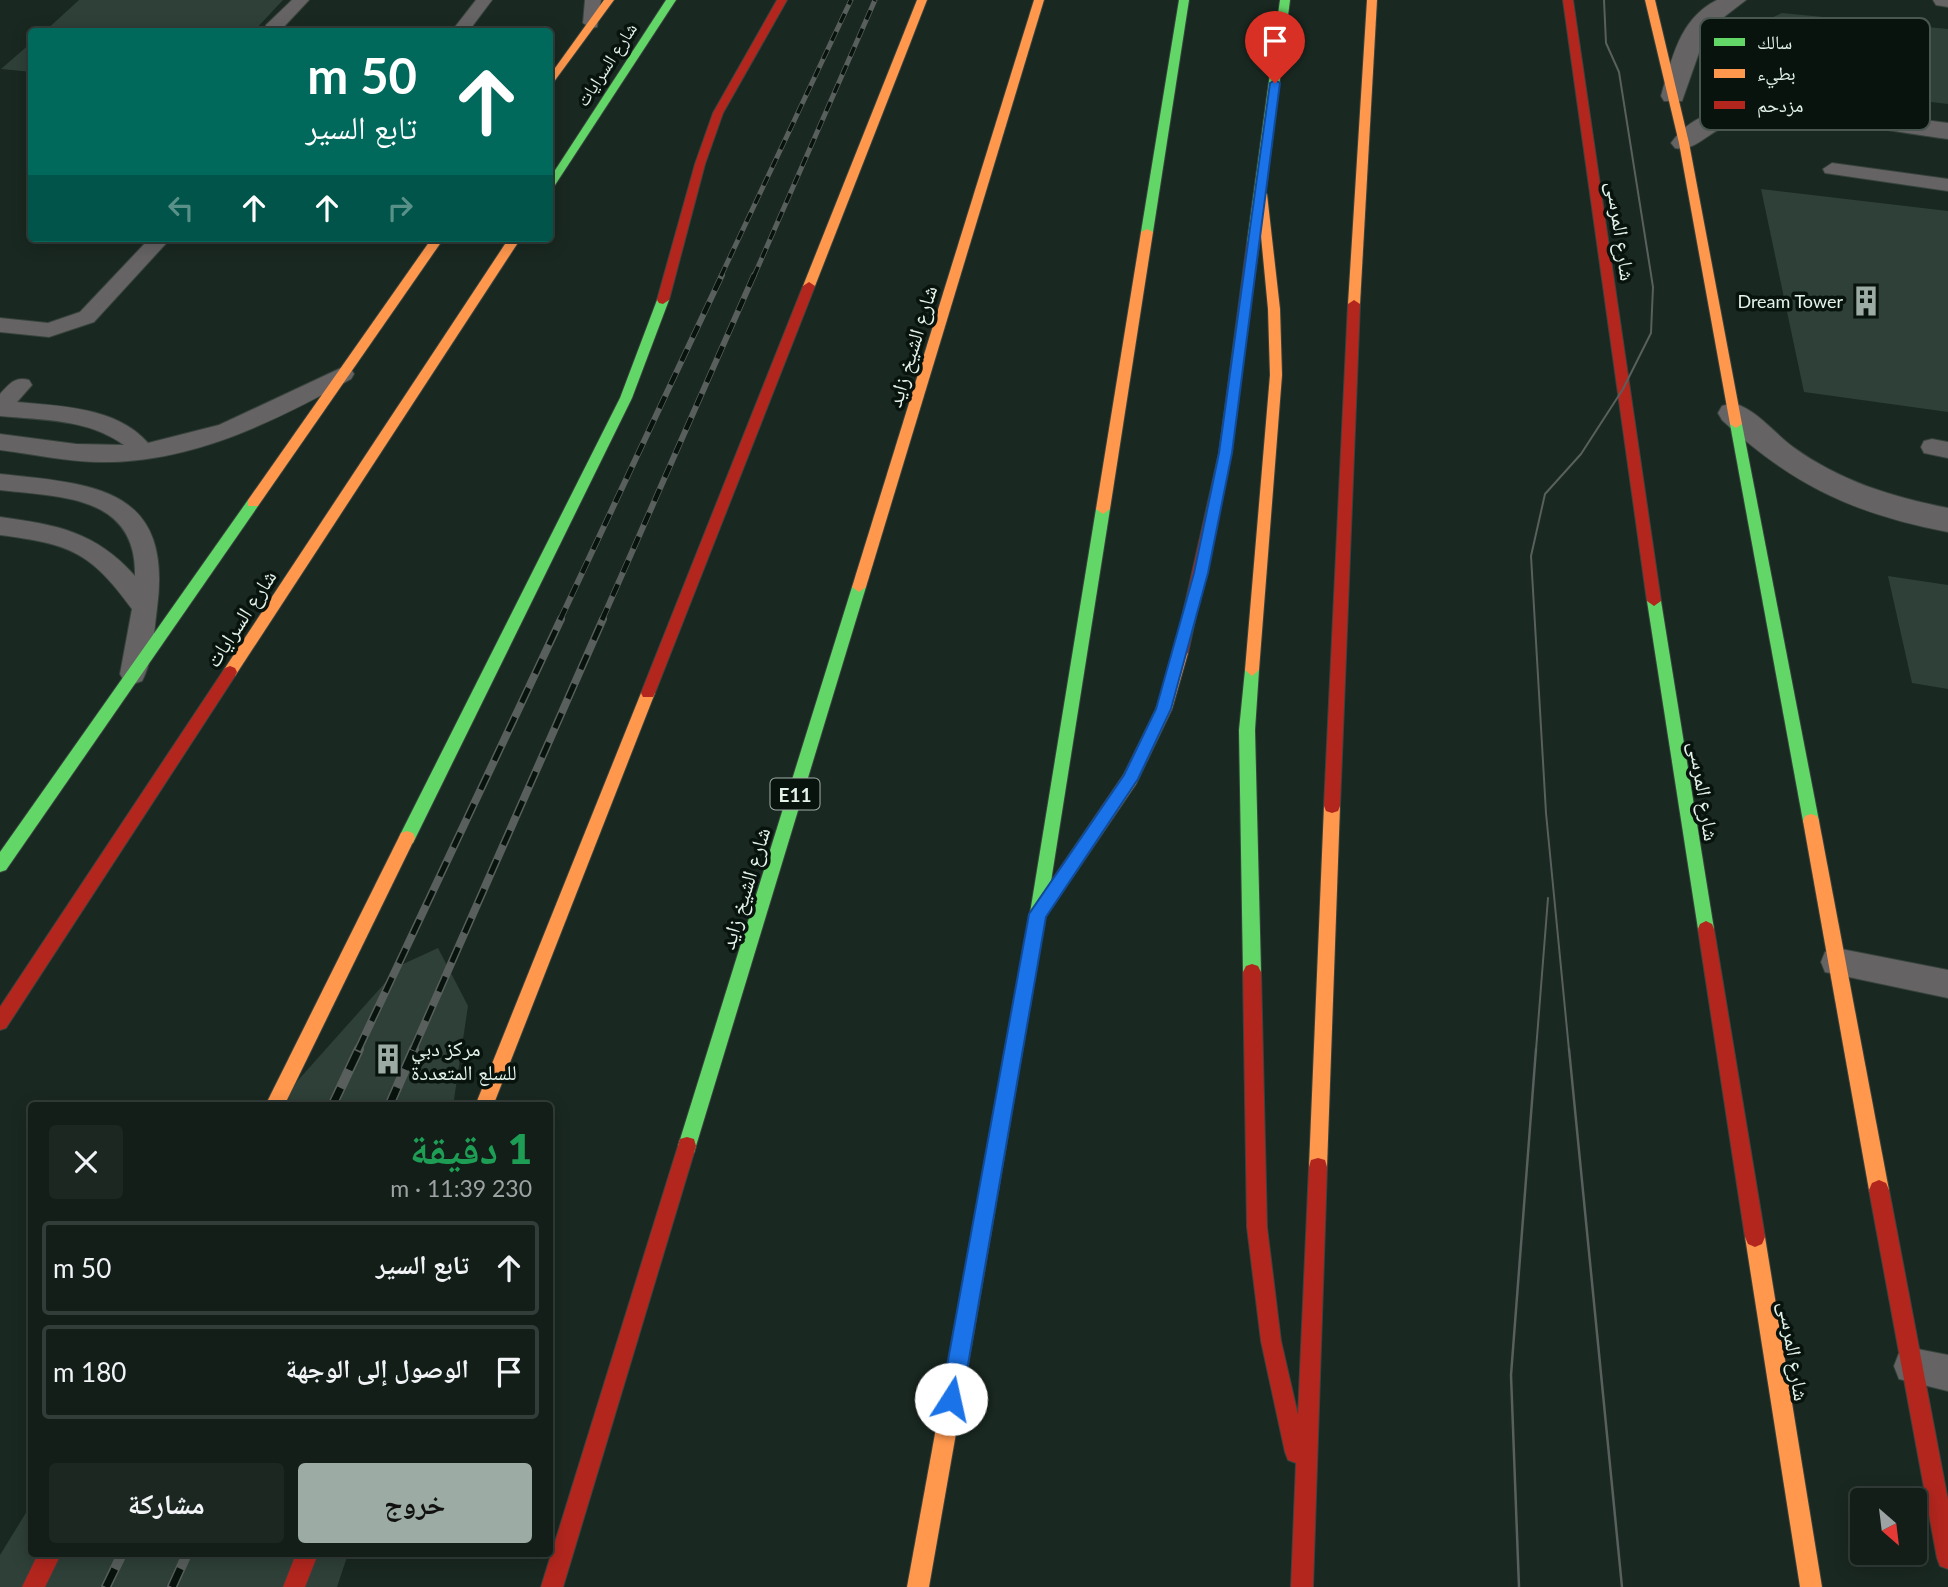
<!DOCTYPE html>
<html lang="ar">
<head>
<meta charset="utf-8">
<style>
  :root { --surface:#131e19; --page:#1c2722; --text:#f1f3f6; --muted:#9da2a2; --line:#323c38; --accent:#9caca4 }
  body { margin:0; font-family:Lato,"Noto Naskh Arabic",sans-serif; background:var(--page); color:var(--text); direction:rtl; height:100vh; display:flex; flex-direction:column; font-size:26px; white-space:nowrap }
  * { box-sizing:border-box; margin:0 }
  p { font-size:23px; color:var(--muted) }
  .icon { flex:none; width:38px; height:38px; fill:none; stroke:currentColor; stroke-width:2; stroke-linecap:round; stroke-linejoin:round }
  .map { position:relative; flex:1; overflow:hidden; direction:ltr }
  .panel { position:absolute; left:28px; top:1102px; width:525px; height:455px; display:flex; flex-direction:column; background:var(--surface); border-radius:7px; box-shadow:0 4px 18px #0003,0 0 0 2px var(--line); direction:rtl }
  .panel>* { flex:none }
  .banner { position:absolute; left:28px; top:28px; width:525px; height:214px; border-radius:7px; box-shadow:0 4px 18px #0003,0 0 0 2px var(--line); direction:rtl; background:#00695c; color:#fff; overflow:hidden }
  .needle { width:46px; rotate:152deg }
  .fabs { position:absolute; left:1850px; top:1488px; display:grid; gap:14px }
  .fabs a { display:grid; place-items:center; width:77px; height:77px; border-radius:7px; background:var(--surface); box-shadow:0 4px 18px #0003,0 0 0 2px var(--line); font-size:35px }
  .pin { position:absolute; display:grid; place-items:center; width:60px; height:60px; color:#fff; margin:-72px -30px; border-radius:50% 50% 50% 0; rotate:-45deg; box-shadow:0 0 7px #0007 }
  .pin .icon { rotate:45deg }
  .me { position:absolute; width:77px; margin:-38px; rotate:10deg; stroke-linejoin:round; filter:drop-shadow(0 0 5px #0008) }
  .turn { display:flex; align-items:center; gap:24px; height:147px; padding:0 21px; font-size:32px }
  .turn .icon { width:91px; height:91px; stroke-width:2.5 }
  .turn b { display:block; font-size:49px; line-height:60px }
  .lanes { display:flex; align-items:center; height:66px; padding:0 21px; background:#0003; justify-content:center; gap:35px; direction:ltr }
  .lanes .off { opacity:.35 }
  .round { display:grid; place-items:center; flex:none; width:74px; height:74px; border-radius:7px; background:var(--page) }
  .head { display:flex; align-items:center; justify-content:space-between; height:119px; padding:0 21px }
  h1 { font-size:42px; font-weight:800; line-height:52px; color:#1e9e55 }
  .action { display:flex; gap:14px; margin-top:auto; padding:14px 21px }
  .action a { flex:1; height:80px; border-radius:7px; background:var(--accent); color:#111; font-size:28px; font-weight:800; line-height:80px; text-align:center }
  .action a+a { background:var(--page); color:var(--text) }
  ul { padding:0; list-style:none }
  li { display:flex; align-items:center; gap:21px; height:94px; margin:0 14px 10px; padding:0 7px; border:4px solid var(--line); border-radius:7px }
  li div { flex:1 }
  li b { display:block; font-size:26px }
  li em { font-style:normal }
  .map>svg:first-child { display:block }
  .building { fill:#2e4038 }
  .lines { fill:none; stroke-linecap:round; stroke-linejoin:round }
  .lane-casing { stroke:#37433d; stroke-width:2 }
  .street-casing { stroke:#37433d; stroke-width:2 }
  .fast-casing { stroke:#37433d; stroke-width:2 }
  .slow-casing { stroke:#37433d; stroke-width:2 }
  .jam-casing { stroke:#37433d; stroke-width:2 }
  .lane { fill:#656363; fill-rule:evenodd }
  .street { fill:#656363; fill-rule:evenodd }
  .fast { fill:#63d668; fill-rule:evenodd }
  .slow { fill:#ff974d; fill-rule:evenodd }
  .jam { fill:#b3261e; fill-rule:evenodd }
  .tram-far1 { stroke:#585f5c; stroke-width:2 }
  .tram { stroke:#585f5c; stroke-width:2.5 }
  .rail-far3-casing { stroke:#585f5c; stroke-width:5 }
  .rail-far2-casing { stroke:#585f5c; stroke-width:6 }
  .rail-far1-casing { stroke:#585f5c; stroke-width:8 }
  .rail-casing { stroke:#585f5c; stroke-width:10 }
  .rail-far3 { stroke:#08130e; stroke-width:3.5; stroke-dasharray:10; stroke-linecap:butt }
  .rail-far2 { stroke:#08130e; stroke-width:4.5; stroke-dasharray:13; stroke-linecap:butt }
  .rail-far1 { stroke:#08130e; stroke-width:5; stroke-dasharray:16; stroke-linecap:butt }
  .rail { stroke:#08130e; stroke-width:7; stroke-dasharray:20; stroke-linecap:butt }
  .route { fill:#1a73e8; stroke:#114b97; stroke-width:2 }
  .labels { text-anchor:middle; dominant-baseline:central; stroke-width:7; stroke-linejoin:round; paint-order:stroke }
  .far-street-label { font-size:18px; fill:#e3f3ea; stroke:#08130e }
  .far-poi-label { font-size:18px; fill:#e3f3ea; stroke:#08130e; text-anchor:end }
  .shield { fill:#08130e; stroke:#a1b0a8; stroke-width:2 }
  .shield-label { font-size:19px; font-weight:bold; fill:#e3f3ea }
  .street-label { font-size:21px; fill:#e3f3ea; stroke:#08130e }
  .poi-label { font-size:21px; fill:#e3f3ea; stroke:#08130e; text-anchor:start }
  .key { fill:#08130e; stroke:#4a5650; stroke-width:2 }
  .key-label { font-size:19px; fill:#e3f3ea }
</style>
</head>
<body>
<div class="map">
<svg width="1948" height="1587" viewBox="0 0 1948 1587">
  <rect width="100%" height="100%" fill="#192821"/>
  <!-- building -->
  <g class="building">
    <path d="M79,0H283L253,32H44Z"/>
    <path d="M1782,13L1948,29V104L1746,80L1737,33Z"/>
    <path d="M32,42V72L1,69Z"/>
    <path d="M1761,189L1948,211V412L1804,392Z"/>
    <path d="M1888,576L1948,585V689L1912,683Z"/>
    <path d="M438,948L468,1006L453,1106H275L401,965Z"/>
    <path d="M32,1503V1554H348L337,1587H0V1555Z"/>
  </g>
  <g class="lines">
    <!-- lane casing -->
    <g class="lane-casing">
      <g id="lane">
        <path d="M292,0H309L279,32H265L266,25Z"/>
        <path d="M476,0H492L468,32H451Z"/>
        <path d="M585,0H601L597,27L591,28L583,23Z"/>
        <path d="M1832,163L1948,179V191L1825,173L1823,169Z"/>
        <path d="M150,238H171L94,322L49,337L0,332V318L48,323L80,312Z"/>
        <path d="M343,367L351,369L354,374L351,379C274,422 191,463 101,462C67,462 33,454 0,450V434L76,444L124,445C88,419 43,420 0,416V394C9,384 15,376 29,380L32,385L17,402C60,406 117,407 148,443L219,425Z"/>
        <path d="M1932,439L1948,442V458L1924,453L1921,447L1924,441Z"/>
        <path d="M0,474C94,484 173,487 157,608C154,631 153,661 142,681L133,684L124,681L120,674L132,609C90,551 69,544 0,535V517C57,525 95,531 135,576C137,495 60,497 0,490Z"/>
        <path d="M1836,948L1948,970V998L1825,972L1821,962L1825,952Z"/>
        <path d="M1912,1348L1948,1355V1391L1899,1379L1894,1366L1899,1353Z"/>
      </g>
    </g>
    <!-- street casing -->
    <g class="street-casing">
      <g id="street">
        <path d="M1717,0H1746L1707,30L1682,101H1664L1661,96C1672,59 1679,19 1717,0Z"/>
        <path d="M1933,0H1948V7L1936,5Z"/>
        <path d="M1769,104L1831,108L1948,123V139C1881,130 1814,115 1746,120C1713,123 1697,154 1675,148L1671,143C1694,110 1732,106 1769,104Z"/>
        <path d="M1733,403C1756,409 1774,433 1793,447C1840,481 1892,497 1948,508V532C1854,514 1792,485 1722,420L1718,413L1722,406Z"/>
      </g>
    </g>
    <!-- fast casing -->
    <g class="fast-casing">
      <g id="fast">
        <path d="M666,0H676L555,185L550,188V178Z"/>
        <path d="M1179,0H1189L1153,232L1147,235L1141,232Z"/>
        <path d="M1280,0H1290L1259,243L1253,246L1247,243Z"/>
        <path d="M663,296L669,300L632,398L413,843L407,845L401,843L399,838L401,833L620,398L657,300Z"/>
        <path d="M1736,420L1742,424L1819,821L1817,826L1811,828L1805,826L1803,821L1730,424Z"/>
        <path d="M253,498L258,500V506L6,870L0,872V852L248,500Z"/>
        <path d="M1103,504L1110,509L1046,913L1044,918L1038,921L1032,918L1030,913L1096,509Z"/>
        <path d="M859,582L866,587L696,1146L694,1153L687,1155L680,1153L678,1146L852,587Z"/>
        <path d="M1654,596L1661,601L1714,929L1712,934L1706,937L1700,934L1698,929L1647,601Z"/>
        <path d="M1252,664L1259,670L1255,730L1261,972L1258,978L1252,980L1246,978L1243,972L1239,730L1245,670Z"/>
      </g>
    </g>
    <!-- slow casing -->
    <g class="slow-casing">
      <g id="slow">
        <path d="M604,0H614L553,83L550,84V75Z"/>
        <path d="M917,0H927L815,286L809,290L805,289L803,286Z"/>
        <path d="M1034,0H1044L866,587L859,592L852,587Z"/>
        <path d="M1367,0H1377L1360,304L1354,308L1348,304Z"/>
        <path d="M1645,0H1655L1689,143L1742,424L1736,428L1730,424L1679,143Z"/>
        <path d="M1262,191L1267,194L1280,309L1282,375L1259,670L1252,676L1245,670L1270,375L1268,309L1257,194Z"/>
        <path d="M1147,229L1153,232L1110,509L1103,514L1096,509L1141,232Z"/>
        <path d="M432,238H444L258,506H248V500Z"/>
        <path d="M509,238H521L235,676H225L223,672L225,668Z"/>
        <path d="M1181,647L1188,653L1172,709L1136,784L1049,912L1043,915L1037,912L1035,907L1037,902L1124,774L1156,709L1174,653Z"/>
        <path d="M648,687L655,693L493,1106H475L641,693Z"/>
        <path d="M1332,799L1338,801L1340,806L1327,1167L1325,1174L1318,1176L1311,1174L1309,1167L1324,806L1326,801Z"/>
        <path d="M1811,814L1817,816L1819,821L1889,1190L1886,1197L1879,1200L1872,1197L1869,1190L1803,821L1805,816Z"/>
        <path d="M407,831L413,833L415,838L284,1106H265L401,833Z"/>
        <path d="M1755,1227L1762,1230L1765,1237L1822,1587H1800L1745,1237L1748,1230Z"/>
        <path d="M968,1298L975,1301L978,1308L929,1587H907L958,1308L961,1301Z"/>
      </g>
    </g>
    <!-- jam casing -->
    <g class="jam-casing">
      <g id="jam">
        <path d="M777,0H787L723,113L705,164L669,300L663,304L659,303L657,300L695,164L713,113Z"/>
        <path d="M1563,0H1573L1661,601L1654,606L1647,601Z"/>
        <path d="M1253,240L1259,243L1231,453L1188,653L1181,659L1174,653L1219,453L1247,243Z"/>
        <path d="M809,282L815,286L655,693L653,697H643L641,693L803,286Z"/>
        <path d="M1354,300L1360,304L1340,806L1338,811L1332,813L1326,811L1324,806L1348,304Z"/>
        <path d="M230,666L235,668L237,672L235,676L6,1028L0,1030V1007L225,668Z"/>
        <path d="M1038,905L1044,908L1046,913L978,1308L975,1315L968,1318L961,1315L958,1308L1030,913L1032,908Z"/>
        <path d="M1706,921L1712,924L1714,929L1765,1237L1762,1244L1755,1247L1748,1244L1745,1237L1698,929L1700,924Z"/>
        <path d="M1252,964L1258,966L1261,972L1267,1227L1281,1341L1298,1415L1309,1167L1311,1160L1318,1158L1325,1160L1327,1167L1313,1587H1291L1296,1463L1288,1460L1285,1452L1261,1341L1247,1227L1243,972L1246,966Z"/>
        <path d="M687,1137L694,1139L696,1146L563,1587H541L678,1146L680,1139Z"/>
        <path d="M1879,1180L1886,1183L1889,1190L1948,1500V1569L1940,1566L1937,1558L1869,1190L1872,1183Z"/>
        <path d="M38,1554H61L45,1587H22Z"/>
        <path d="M296,1554H318L305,1587H283Z"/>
      </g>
    </g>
    <!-- lane -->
    <use href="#lane" class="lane"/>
    <!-- street -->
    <use href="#street" class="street"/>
    <!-- fast -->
    <use href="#fast" class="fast"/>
    <!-- slow -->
    <use href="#slow" class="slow"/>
    <!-- jam -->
    <use href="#jam" class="jam"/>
    <!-- tram-far1 -->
    <g class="tram-far1">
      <path d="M1536,1050L1548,898"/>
      <path d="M1569,1050L1546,813L1531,556L1545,494L1581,454L1623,389L1651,333L1653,287L1619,72L1606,43L1604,0"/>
    </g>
    <!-- tram -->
    <g class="tram">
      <path d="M1569,1049L1622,1587"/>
      <path d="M1519,1587L1511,1375L1536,1049"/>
    </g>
    <!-- rail-far3 casing -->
    <g class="rail-far3-casing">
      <g id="rail-far3">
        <path d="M721,276L851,0"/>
        <path d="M754,276L875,0"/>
      </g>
    </g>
    <!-- rail-far2 casing -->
    <g class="rail-far2-casing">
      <g id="rail-far2">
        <path d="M560,620L722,275"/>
        <path d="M602,620L754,275"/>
      </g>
    </g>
    <!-- rail-far1 casing -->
    <g class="rail-far1-casing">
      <g id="rail-far1">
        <path d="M358,1050L561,619"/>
        <path d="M413,1050L603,619"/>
      </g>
    </g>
    <!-- rail casing -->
    <g class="rail-casing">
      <g id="rail">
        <path d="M332,1106L359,1049"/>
        <path d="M389,1106L414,1049"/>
        <path d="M106,1587L122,1554"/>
        <path d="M172,1587L187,1554"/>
      </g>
    </g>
    <!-- rail-far3 -->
    <use href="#rail-far3" class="rail-far3"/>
    <!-- rail-far2 -->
    <use href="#rail-far2" class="rail-far2"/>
    <!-- rail-far1 -->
    <use href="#rail-far1" class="rail-far1"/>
    <!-- rail -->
    <use href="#rail" class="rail"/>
  </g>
  <!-- route -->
  <path class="route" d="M1275,80L1280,83L1232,453L1208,573L1171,709L1138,779L1046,917L962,1399L959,1406L951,1409L944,1406L941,1399L1029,914L1124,775L1156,709L1194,573L1219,453L1270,83Z"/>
  <!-- icons -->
  <defs>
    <g id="building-bare" transform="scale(2.415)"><path d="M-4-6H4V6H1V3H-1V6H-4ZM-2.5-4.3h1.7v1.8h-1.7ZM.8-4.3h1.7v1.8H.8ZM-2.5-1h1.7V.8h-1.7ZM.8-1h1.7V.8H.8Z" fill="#9caca4" stroke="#08130e" stroke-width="2.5" paint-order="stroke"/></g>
  </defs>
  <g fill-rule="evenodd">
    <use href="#building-bare" x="1866" y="301"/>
    <use href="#building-bare" x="388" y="1059"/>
  </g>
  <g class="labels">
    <!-- far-street labels -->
    <g class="far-street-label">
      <text transform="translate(606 64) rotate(-57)">شارع السرايات</text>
    </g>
    <!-- far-poi labels -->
    <g class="far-poi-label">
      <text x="1843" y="301">Dream Tower</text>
    </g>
    <!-- shield labels -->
    <rect class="shield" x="770.5" y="778.5" width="49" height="31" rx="5"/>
    <g class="shield-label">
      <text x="795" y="794">E11</text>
    </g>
    <!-- street labels -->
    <g class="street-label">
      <text transform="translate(1622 231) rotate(82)">شارع المرسى</text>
      <text transform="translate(911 346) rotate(-73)">شارع الشيخ زايد</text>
      <text transform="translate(240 618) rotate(-57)">شارع السرايات</text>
      <text transform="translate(1705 791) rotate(81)">شارع المرسى</text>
      <text transform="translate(744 888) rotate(-73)">شارع الشيخ زايد</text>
      <text transform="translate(1795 1351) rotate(81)">شارع المرسى</text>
    </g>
    <!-- poi labels -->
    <g class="poi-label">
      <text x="411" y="1047">مركز دبي<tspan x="411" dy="24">للسلع المتعددة</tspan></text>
    </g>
  </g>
  <!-- legend -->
  <rect x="1700" y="18" width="230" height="112" rx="10" class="key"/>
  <rect x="1714" y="38" width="31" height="8" fill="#63d668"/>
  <rect x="1714" y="69" width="31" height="9" fill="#ff974d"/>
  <rect x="1714" y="101" width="31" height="8" fill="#b3261e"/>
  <g class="key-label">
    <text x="1757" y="49">سالك</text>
    <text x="1757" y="80">بطيء</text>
    <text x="1757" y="112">مزدحم</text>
  </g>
</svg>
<div class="fabs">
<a><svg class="needle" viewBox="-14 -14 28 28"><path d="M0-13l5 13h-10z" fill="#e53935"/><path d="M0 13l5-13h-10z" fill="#9da2a2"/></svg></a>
</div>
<div class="pin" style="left:1275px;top:83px;background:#d93025"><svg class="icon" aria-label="arrive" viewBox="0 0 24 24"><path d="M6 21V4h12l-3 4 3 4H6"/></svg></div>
<svg class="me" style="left:951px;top:1399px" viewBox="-20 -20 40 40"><circle r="19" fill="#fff"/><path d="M0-13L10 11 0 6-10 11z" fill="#1a73e8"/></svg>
<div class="banner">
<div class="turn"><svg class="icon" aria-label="ahead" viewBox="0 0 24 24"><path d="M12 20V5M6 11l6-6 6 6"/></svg><div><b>50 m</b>تابع السير</div></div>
<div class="lanes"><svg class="icon off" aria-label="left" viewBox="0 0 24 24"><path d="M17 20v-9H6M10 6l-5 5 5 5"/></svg><svg class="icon" aria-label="ahead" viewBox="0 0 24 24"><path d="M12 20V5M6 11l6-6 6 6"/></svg><svg class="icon" aria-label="ahead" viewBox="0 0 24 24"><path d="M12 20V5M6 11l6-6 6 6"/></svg><svg class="icon off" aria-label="right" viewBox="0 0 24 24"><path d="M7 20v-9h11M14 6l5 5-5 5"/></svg></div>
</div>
<section class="panel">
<div class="head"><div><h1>1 دقيقة</h1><p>230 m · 11:39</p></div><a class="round"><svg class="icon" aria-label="close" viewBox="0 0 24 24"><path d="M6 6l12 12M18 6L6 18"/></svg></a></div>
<ul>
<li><svg class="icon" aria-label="ahead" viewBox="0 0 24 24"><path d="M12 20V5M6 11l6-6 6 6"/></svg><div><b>تابع السير</b></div><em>50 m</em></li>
<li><svg class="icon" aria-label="arrive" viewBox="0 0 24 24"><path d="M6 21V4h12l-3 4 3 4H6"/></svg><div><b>الوصول إلى الوجهة</b></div><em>180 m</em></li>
</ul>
<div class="action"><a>خروج</a><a>مشاركة</a></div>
</section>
</div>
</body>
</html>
